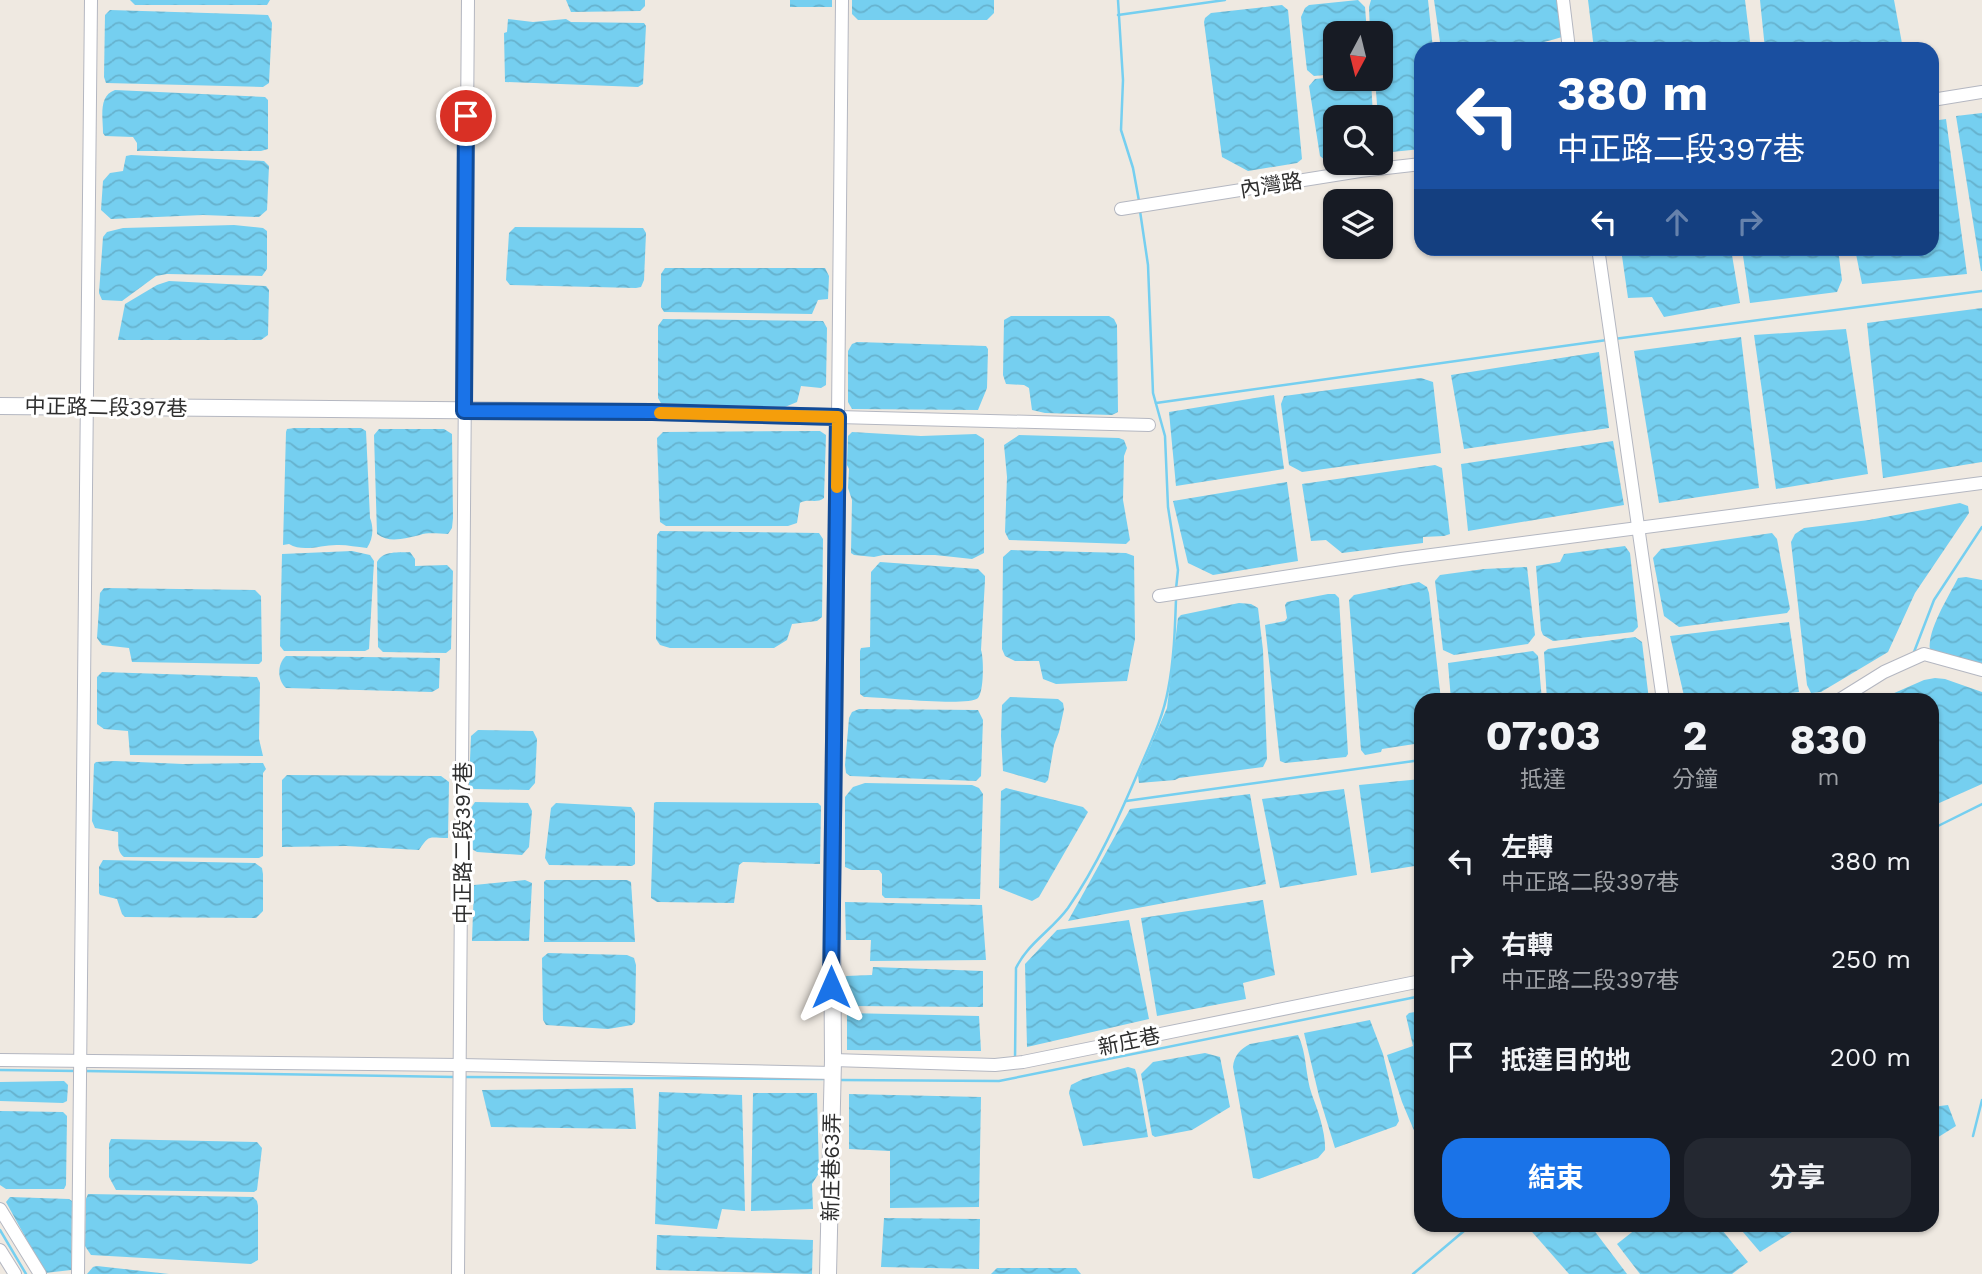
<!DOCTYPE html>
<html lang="zh-TW">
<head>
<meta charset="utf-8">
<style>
  :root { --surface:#171b24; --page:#242831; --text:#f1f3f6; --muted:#9ea1a6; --accent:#1a73e8 }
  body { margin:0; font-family:"Work Sans","Noto Sans TC",sans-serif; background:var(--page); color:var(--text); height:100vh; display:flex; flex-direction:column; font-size:26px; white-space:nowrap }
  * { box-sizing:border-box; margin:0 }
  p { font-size:23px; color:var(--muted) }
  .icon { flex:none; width:38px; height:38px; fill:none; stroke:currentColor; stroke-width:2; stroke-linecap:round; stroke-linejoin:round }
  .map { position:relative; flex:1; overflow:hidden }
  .panel { position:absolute; left:1414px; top:693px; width:525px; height:539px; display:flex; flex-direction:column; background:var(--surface); border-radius:21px; box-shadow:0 2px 5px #0004 }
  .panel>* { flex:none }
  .banner { position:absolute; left:1414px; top:42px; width:525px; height:214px; border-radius:21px; box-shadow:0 2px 5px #0004; background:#1a4fa0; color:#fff; overflow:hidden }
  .needle { width:46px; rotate:187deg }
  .buttons { position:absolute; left:1323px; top:21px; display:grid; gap:14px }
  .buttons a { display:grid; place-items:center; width:70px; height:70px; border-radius:14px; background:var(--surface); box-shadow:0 2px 5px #0004; font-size:35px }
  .pin { position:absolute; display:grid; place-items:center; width:60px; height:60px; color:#fff; margin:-30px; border:4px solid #fff; border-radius:50%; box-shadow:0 2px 7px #0007 }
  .me { position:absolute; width:77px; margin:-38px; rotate:0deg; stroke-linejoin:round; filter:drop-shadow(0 0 5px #0008) }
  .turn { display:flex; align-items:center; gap:24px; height:147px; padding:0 28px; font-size:32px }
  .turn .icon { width:91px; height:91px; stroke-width:2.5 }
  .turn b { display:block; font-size:49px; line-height:60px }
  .lanes { display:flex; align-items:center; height:66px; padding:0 28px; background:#0003; justify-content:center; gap:35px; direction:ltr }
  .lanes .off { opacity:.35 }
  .eta { display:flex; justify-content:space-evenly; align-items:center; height:119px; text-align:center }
  .eta b { font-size:42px; font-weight:700; line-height:49px }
  .button { display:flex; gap:14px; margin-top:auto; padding:14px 28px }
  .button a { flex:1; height:80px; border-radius:21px; background:var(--accent); color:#fff; font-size:28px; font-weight:700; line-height:80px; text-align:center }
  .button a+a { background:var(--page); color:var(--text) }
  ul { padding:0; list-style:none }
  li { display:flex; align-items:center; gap:21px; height:98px; padding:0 28px }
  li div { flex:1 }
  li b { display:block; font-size:26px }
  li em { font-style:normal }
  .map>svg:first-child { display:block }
  .water { fill:url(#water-waves) }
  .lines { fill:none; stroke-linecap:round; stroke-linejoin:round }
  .stream { stroke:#75cff0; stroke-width:2.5 }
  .minor-casing { stroke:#b4b7c1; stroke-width:14 }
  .tertiary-casing { stroke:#b4b7c1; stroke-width:18 }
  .minor { stroke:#fff; stroke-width:12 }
  .tertiary { stroke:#fff; stroke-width:16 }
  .route-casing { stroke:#114b97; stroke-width:18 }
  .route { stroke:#1a73e8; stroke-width:12 }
  .slow { stroke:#f59e0b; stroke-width:12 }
  .labels { text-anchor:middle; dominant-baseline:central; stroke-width:6; stroke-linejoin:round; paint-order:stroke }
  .street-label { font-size:21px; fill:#2e2e2e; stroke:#fff }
</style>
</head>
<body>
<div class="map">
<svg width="1982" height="1274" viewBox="0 0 1982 1274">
  <defs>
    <pattern id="water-waves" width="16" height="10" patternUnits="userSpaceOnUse" patternTransform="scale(1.75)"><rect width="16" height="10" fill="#75cff0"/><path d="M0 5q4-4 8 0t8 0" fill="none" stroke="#66b2ce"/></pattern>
  </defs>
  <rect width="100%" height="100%" fill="#efe9e1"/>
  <!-- water -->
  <g class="water">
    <path d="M130,0H270L267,5H135Z"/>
    <path d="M566,0H645V6L640,11L571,12Z"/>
    <rect x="790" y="0" width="42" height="7"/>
    <path d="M852,0H994V13L987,20H858L852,14Z"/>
    <path d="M1358,0L1365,7L1367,33H1335V74L1314,76L1307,70L1301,17L1305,8L1309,5Z"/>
    <path d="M1371,0H1428L1433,49H1421V149L1382,153L1381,117H1378L1375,79H1381V33H1370L1369,7Z"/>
    <path d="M1434,0H1557L1562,37C1523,50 1481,49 1441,49Z"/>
    <path d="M1588,0H1745L1751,49H1594Z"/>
    <path d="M1760,0H1894L1903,49H1765Z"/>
    <path d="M1282,5L1288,10L1302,159L1297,163L1248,171L1222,157L1204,22L1205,18L1211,13Z"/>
    <path d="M110,10L268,15L272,23L269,83L263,87L106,83L104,77L105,15Z"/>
    <path d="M508,19L533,22L566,19L571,22L644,23L646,26L643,84L638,87L505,82L504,33L507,32Z"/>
    <path d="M1335,77V79H1371L1373,117H1335V160L1326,161L1320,156L1309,86L1315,79Z"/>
    <path d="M115,90L265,97L268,100V149L261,151H137V143L133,137L105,136L103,133C103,117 98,96 115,90Z"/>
    <path d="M1982,113V271H1981L1956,116Z"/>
    <path d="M1946,119L1967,274L1862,284L1855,249L1932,248V121Z"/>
    <path d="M131,155L264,161L269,166L267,210L259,217L203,215L111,219L101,210L103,181L110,173L123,171L126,156Z"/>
    <path d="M234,225L263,228L267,231V269L262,276L167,274L156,276L122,301L102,300L99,293L103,237L107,232L123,228Z"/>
    <path d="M515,227L643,228L646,233L644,280L641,287L636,288L510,285L506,280L509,233Z"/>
    <path d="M1621,249H1731L1740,303L1664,317L1652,297L1628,298Z"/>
    <path d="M1742,249H1838L1842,280L1837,292L1750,303Z"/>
    <path d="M665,268H825L829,276L828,299L818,300L812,314L664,312L661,307V274Z"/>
    <path d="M169,281L266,286L269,290L268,335L261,340H118L125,304L157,285Z"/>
    <path d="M1982,308V462L1883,478L1867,323Z"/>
    <path d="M1011,316H1109L1114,319L1117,325L1118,412L1112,415L1045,413L1032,410L1029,388L1024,385L1006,384L1003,375L1004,320Z"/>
    <path d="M663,319L823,321L827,328L826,385L821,388L801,386L797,402L785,407L662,405L658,398V326Z"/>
    <path d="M1846,329L1868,474L1776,489L1754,335Z"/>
    <path d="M1741,337L1759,488L1659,503L1634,351Z"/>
    <path d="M857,342L986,346L988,349L987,388L978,410L852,409L848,402V351L852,344Z"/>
    <path d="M1599,352L1609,428L1464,449L1451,375Z"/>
    <path d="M1421,378L1433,382L1441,453L1302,472L1289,465L1281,404L1284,396Z"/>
    <path d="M1274,395L1284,469L1176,486L1169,412Z"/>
    <path d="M295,428H361L366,431L370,518C374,528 373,539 367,548C357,547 348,545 339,545C323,544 304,553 289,544L283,545L286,432L287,429Z"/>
    <path d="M379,429H444L452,434L453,518L452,528L448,534C439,534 428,532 420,535C405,538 390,544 377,534L374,435Z"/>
    <path d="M820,431L826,435L824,498C817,504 807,498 800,503L797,523L788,526H666L660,522L657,438L663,432Z"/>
    <path d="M852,432L921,436L976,434L984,439V553L972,559L935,555H883L874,557L854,555L851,553L852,500L848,488L849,469L847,465L848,436Z"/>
    <path d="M1019,435L1119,438L1124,440L1127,448L1124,456L1123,500L1130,540L1126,544L1009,540L1005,532L1007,477L1004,445Z"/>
    <path d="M1613,441L1624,505L1468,531L1461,464Z"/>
    <path d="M1435,465L1442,468L1450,534L1444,536L1423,537V543L1342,553L1326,540L1311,541L1302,484Z"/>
    <path d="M1287,482L1298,561L1213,575L1188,563L1173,501Z"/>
    <path d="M1960,503L1968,506L1969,513L1915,593L1888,652L1821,692L1811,693L1807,685L1791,542L1795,534L1804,528L1869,520Z"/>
    <path d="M660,531L819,533L823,539L822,617L817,621L792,624L787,640L774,648H670L660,645L656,639L657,535Z"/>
    <path d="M1772,533L1777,539L1790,609L1787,613L1679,627L1664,616L1653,558L1661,549Z"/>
    <path d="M1625,546L1630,553L1638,627L1633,632L1553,641L1543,635L1541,630L1536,566L1560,562L1564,554Z"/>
    <path d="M1011,550L1126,553L1134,556L1135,639L1127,681L1056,684L1043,679L1039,661H1015L1005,656L1002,649L1003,557Z"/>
    <path d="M352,551L370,555L374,561L369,649L365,651H284L280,646L282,554Z"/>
    <path d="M410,552L415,559V566L447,565L453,571L451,649L446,653L383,652L378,647L377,562C383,550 399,553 410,552Z"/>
    <path d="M880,562L978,569L985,576V580L981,650C984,658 984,692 978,698C968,707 882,697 864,697L860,694V651L861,648L870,647L871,572Z"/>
    <path d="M1527,567L1535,635L1528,644L1454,655L1443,650L1435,581L1440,575L1484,569Z"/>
    <path d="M1966,577L1982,580V668L1930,650C1927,630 1949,596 1958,578Z"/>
    <path d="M1419,582L1427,587L1429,593L1441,700H1421V743L1382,749L1381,752L1365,755L1361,750L1349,600L1354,595Z"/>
    <path d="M104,588L255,590L261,596L262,661L259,664L132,662L129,648L102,645L97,638L100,593Z"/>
    <path d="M1328,594H1335L1339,598L1348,754L1346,757L1285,763L1280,761L1265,625L1285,621L1287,618L1285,605L1287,602Z"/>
    <path d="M1239,603L1251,604L1258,608L1263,650L1267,759L1263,767L1179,778L1175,780L1139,783L1138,775L1167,708L1178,618L1181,615Z"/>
    <path d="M1789,622L1799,692L1720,700H1685L1670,636Z"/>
    <path d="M1635,637L1642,642L1649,700H1547L1544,652L1548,649Z"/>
    <path d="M1533,651L1538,656L1542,700H1451L1448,663Z"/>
    <path d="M286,656L440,658L439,688L432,692L286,688C277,680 277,664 286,656Z"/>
    <path d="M102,672L257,677L260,683L259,739L263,756L130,755L128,731L104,729L97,724V677Z"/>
    <path d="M1935,678L1945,679L1982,692V784L1937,804L1932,802V700H1891L1892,694L1924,680Z"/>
    <path d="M1010,697L1058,699L1063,703L1064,709L1059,732L1054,745L1048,780L1045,783L1003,771L1001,736L1002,705Z"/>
    <path d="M859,709L978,710L983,720L981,776L976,781L850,776L846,773L845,765L849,718L852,712Z"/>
    <path d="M478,730L533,731L537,739L535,783L529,790L474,789L469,785L471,736Z"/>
    <path d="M115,761L183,764L263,763L266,769L263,773V856L259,858L124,857C116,851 119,841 118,832L95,828L92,821L94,764L96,762Z"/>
    <path d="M287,775L441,776L449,782L448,838C428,838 430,834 419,850L346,846L282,847V780Z"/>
    <path d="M1421,779V865L1371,873L1359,785Z"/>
    <path d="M865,783L972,785L979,788L983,794L980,899L885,898L882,895V874L879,870H852L845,867V797L853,787Z"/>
    <path d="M1006,788L1083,807L1088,812L1039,897L1032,901L999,888L1001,791Z"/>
    <path d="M1344,789L1357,875L1280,888L1262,799Z"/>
    <path d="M1250,794L1266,884L1068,921L1130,809Z"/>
    <path d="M475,802L528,803L532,811L529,847L522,855L477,852L470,848L471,808Z"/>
    <path d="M656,802L818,803L821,806L820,864L743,862L739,865L734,903L657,902L651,898V893L654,803Z"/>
    <path d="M556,803L631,807L635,813V864L632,866L549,865L545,858L551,808Z"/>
    <path d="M103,860L255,863L262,868L263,874V911L256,918L125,917L122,914L117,899L100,895L99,893V867Z"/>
    <path d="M525,880L532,883L529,941H472L474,885Z"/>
    <path d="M546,880H627L631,882L635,942H544V882Z"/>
    <path d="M1263,900L1275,975L1243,983L1246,999L1157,1016L1141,918Z"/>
    <path d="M845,902L982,905L986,960L870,961L871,940H846Z"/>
    <path d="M1129,920L1149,1019L1027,1047L1025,964L1057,930Z"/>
    <path d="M548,953L627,955L634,958L636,965L635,1022L632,1025L608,1029L546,1025L543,1020L542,958Z"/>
    <path d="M873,967L983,971V1007L848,1006L846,976L872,975Z"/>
    <path d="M1421,1011V1147L1402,1102L1387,1055L1413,1046L1406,1016L1409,1013Z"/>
    <path d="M847,1013L979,1016L981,1051L847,1050Z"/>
    <path d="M1370,1020L1383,1054L1399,1121L1396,1126L1335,1148L1319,1096L1304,1033Z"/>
    <path d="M1298,1035C1307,1053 1305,1075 1312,1095C1318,1110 1326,1134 1325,1150L1318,1158L1259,1179L1253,1178L1233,1067C1234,1056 1240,1049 1250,1044Z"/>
    <path d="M1205,1053L1220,1057L1230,1107L1192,1130L1155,1137L1152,1135L1141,1074L1153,1062Z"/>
    <path d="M1128,1067L1135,1069L1137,1075L1148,1137L1083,1146L1069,1093L1071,1085L1083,1079Z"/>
    <path d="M64,1081L68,1085L67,1101L63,1103L0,1101V1082Z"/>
    <path d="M633,1088L636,1129L491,1127L482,1090Z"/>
    <path d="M659,1092L742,1095L745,1211L722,1209L717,1229L655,1224Z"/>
    <path d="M753,1093H817L819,1173L812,1184L813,1209L751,1211Z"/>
    <path d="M849,1094L981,1097L979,1207L890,1208V1151L849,1149Z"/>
    <path d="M1948,1105L1956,1126L1932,1141V1107Z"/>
    <path d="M0,1111L63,1112L67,1116L66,1185L64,1189H6L0,1185Z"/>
    <path d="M111,1139L257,1142L262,1148L257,1190L254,1192L116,1190L109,1177V1144Z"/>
    <path d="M88,1194L253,1197L257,1201L258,1206V1260L251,1264L91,1255L85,1246L86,1199Z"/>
    <path d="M10,1197L69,1199L72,1201L71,1270L45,1273L6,1202Z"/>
    <path d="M884,1218L980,1219L979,1269L881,1267Z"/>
    <path d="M1526,1225H1590L1627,1274H1569Z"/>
    <path d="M1641,1225H1718L1748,1262L1732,1274H1640L1617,1244Z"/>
    <path d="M1737,1225H1803L1760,1252Z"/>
    <path d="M657,1235L813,1240L812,1274L656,1270Z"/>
    <path d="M97,1266L169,1274H87L93,1267Z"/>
    <path d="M997,1268H1076L1081,1274H991Z"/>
  </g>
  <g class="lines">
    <!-- stream -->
    <g class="stream">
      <path d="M1118,0L1123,80L1121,130L1133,168L1139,201"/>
      <path d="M1118,15L1225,0"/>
      <path d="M1140,211L1148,265L1153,393L1165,436L1168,507L1178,570L1176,589"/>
      <path d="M1614,339L1982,291"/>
      <path d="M1156,403L1607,340"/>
      <path d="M1914,652L1934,600L1982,527"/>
      <path d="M1126,801L1421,760"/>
      <path d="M1932,829L1982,804"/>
      <path d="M1015,1060L1016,968C1028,943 1052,930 1068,908C1097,866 1119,817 1139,770C1150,744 1163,718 1168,690C1174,660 1175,629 1176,599"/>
      <path d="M0,1070L77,1071"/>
      <path d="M84,1071L455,1077"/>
      <path d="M465,1077L826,1079"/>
      <path d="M840,1080L999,1081L1421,996"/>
      <path d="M1973,1136L1982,1100"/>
      <path d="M0,1230L26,1274"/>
      <path d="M1413,1274L1471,1225"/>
    </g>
    <!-- minor casing -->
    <g class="minor-casing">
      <g id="minor">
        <path d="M842,0L838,417L1149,425"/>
        <path d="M1563,0L1569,49"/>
        <path d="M1932,100L1982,92"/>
        <path d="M1121,209L1360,171L1421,164"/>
        <path d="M1598,248L1663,700"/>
        <path d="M1159,596L1401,559L1982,483"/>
        <path d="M1839,700L1884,672L1924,654L1982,670"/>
        <path d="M0,1060L460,1065L833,1073"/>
        <path d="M833,1060L995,1065L1023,1062L1421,981"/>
        <path d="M0,1209L40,1274"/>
        <path d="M0,1250L15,1274"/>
        <path d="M78,1274L91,0"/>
        <path d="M458,1274L468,0"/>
      </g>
    </g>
    <!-- tertiary casing -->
    <g class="tertiary-casing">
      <path id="tertiary" d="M0,406L652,412L838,417L832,901L833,1060L828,1274"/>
    </g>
    <!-- minor -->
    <use href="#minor" class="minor"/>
    <!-- tertiary -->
    <use href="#tertiary" class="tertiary"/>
  </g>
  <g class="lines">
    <!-- route casing -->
    <g class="route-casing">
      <path id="route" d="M466,116L464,411L652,412L838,417L831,987"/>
    </g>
    <!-- route -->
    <use href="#route" class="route"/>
    <!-- slow -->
    <path class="slow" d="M660,413L838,417L837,487"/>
  </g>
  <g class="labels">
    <!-- street labels -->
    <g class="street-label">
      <text transform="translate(1271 185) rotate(-9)">內灣路</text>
      <text transform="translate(106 407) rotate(1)">中正路二段397巷</text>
      <text transform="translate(462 843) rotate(-90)">中正路二段397巷</text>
      <text transform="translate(1129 1041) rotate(-12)">新庄巷</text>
      <text transform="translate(831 1167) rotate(-89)">新庄巷63弄</text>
    </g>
  </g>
</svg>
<div class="buttons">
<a><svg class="needle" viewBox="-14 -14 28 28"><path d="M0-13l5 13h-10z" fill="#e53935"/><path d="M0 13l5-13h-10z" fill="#9ea1a6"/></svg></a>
<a><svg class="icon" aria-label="search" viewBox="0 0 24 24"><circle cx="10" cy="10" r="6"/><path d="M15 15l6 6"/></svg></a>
<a><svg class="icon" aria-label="layers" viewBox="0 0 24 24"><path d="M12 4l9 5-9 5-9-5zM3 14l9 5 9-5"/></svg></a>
</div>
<div class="pin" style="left:466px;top:116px;background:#d93025"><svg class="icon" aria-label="arrive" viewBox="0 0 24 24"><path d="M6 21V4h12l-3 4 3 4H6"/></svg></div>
<svg class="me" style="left:831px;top:987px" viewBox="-20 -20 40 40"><path d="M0-17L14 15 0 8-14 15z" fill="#1a73e8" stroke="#fff" stroke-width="4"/></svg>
<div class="banner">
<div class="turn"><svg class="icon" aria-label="left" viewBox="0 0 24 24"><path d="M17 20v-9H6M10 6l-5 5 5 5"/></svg><div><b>380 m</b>中正路二段397巷</div></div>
<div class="lanes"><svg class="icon" aria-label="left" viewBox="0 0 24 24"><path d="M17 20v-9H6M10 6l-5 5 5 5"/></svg><svg class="icon off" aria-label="ahead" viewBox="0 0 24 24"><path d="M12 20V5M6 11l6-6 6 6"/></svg><svg class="icon off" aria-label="right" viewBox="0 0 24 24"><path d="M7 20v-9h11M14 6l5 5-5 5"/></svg></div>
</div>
<section class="panel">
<div class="eta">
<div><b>07:03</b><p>抵達</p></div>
<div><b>2</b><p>分鐘</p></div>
<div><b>830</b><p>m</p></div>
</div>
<ul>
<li><svg class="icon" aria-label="left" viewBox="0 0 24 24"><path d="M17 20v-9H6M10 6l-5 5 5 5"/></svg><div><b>左轉</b><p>中正路二段397巷</p></div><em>380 m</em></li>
<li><svg class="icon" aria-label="right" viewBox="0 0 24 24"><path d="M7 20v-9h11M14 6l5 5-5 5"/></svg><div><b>右轉</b><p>中正路二段397巷</p></div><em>250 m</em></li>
<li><svg class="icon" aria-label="arrive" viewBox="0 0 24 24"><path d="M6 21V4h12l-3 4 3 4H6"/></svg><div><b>抵達目的地</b></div><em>200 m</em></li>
</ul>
<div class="button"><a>結束</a><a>分享</a></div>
</section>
</div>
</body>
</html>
